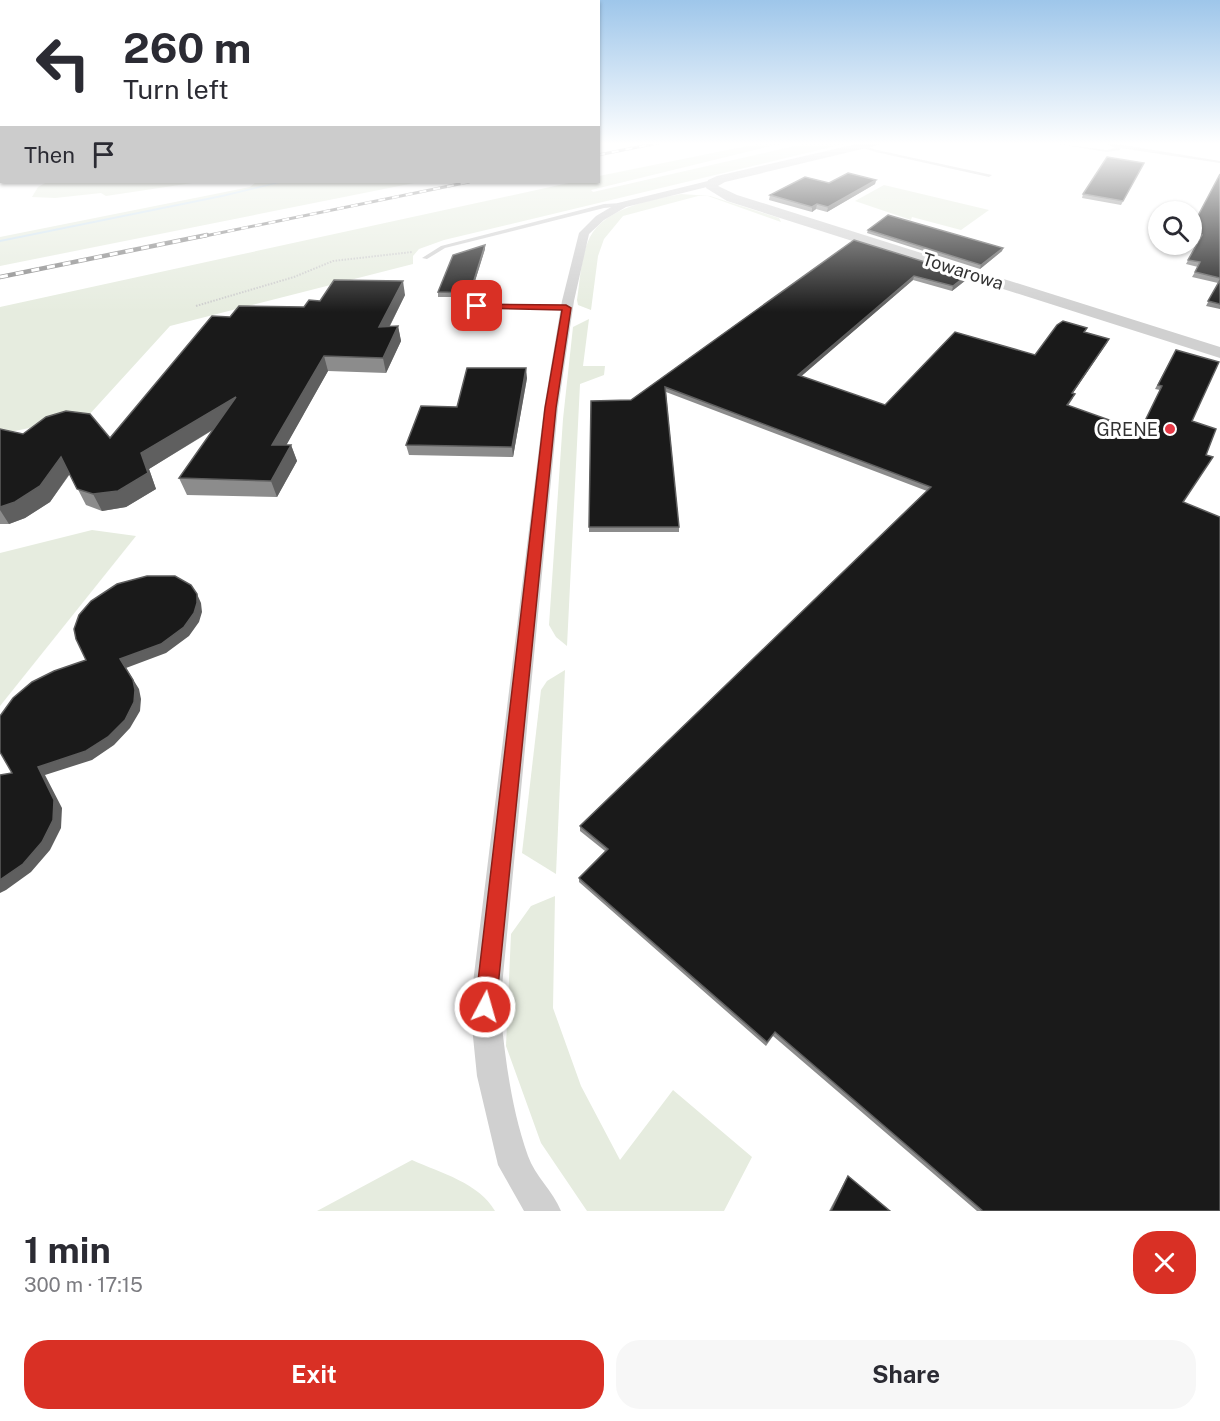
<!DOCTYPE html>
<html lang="en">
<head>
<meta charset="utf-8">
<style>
  :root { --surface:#fff; --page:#f7f7f7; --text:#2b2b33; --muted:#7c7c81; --accent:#d93025 }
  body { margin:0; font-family:"Public Sans",sans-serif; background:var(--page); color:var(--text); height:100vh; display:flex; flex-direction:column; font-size:22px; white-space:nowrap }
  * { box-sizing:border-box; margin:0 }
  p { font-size:20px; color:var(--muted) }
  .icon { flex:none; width:33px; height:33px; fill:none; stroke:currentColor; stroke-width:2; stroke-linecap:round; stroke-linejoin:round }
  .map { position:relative; height:1211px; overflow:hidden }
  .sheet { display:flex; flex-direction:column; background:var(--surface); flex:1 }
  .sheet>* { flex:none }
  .guide { position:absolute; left:0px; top:0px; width:600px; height:183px; box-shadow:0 2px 4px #0004; background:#fff; color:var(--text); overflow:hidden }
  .fabs { position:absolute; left:1148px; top:201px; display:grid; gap:12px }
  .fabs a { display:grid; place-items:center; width:54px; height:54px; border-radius:50%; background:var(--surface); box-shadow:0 2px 4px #0004; font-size:30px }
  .pin { position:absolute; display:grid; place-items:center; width:51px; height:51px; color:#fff; margin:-26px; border-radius:12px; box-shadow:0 3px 9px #0006 }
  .me { position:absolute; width:66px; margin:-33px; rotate:6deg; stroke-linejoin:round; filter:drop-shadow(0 0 4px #0008) }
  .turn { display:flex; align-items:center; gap:21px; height:126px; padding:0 24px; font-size:27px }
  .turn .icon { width:78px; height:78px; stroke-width:2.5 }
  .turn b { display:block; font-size:42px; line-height:51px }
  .then { display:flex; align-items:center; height:57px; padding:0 24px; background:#0003; gap:12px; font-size:22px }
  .round { display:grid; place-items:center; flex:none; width:63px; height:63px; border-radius:24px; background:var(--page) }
  .overview { display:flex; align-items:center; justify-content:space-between; height:102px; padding:0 24px }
  h1 { font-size:36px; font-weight:700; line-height:45px }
  .button { display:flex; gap:12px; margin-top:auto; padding:12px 24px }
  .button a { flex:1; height:69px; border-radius:24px; background:var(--accent); color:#fff; font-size:24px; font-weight:700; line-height:69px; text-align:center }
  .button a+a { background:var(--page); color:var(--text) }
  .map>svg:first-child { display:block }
  .green { fill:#e6ecdf }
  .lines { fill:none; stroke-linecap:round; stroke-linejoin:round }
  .stream { fill:#cfe2ee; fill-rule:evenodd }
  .path { stroke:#cdcdcd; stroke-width:2; stroke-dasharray:1.5 1.5; stroke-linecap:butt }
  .service { fill:#d0d0d0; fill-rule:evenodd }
  .minor { fill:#d0d0d0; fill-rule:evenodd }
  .tertiary { fill:#d0d0d0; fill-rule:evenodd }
  .rail-far1-casing { stroke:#888; stroke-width:3 }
  .rail-casing { stroke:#888; stroke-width:4.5 }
  .rail-far1 { stroke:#fff; stroke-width:2; stroke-dasharray:7; stroke-linecap:butt }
  .rail { stroke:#fff; stroke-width:3; stroke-dasharray:8; stroke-linecap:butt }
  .wall { fill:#8c8c8c }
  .shaded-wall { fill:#5f5f5f }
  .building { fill:#1a1a1a; stroke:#5f5f5f; stroke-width:1.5 }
  .route { fill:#d93025; stroke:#8d1f18; stroke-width:1.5 }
  .poi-dot { fill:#e63946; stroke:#fff; stroke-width:2 }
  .labels { text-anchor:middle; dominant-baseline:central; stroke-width:6; stroke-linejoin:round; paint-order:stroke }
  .far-street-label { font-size:18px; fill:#333; stroke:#fff }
  .far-poi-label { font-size:18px; fill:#333; stroke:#fff; text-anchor:end }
</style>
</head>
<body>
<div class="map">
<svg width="1220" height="1211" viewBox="0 0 1220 1211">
  <rect width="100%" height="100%" fill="#fff"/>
  <!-- green -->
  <g class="green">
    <path d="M762,143L779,144L591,190L593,192L795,146L815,143H848L444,240L419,249L413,256V264L170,326L88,416L0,434V307L573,182H598L599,176Z"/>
    <path d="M47,182H199L106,196L101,193L55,198L32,197L38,187Z"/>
    <path d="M256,182H419L0,266V237L250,187Z"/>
    <path d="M884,185L989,210L961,230L912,217L911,220L855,201Z"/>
    <path d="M681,194L710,196L779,218L781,222L708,196H698L623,216L604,239L598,256L591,310L578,305L577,300C580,280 581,255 590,237C606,207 652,200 681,194Z"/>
    <path d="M589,319L583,366H605L604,375L580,384L567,646L556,637L549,625L563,419L573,327Z"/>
    <path d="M92,530L136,536L0,706V553Z"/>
    <path d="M565,670L556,874L522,853L541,690L547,681Z"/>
    <path d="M555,896L553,1008L581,1086L620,1160L673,1090L752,1157L724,1211H587L541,1143L506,1046L511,934L531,906Z"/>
    <path d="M412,1160C441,1173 479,1183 495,1211H317Z"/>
  </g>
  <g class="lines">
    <!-- stream -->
    <path class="stream" d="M278,182H283L222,197L0,242V240L222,195Z"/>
    <!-- path -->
    <path class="path" d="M196,306L294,277L333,261L412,252"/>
    <!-- service -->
    <g class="service">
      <path d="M1051,143L1107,150L1115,148L1104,143H1111L1220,161V163L1120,148V150L1107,152Z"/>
      <path d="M861,145L877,150L992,175L989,177L876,152L859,147Z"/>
      <path d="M622,203L624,206L604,208L445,248L427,259L422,258L441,246L604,204Z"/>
      <path d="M475,305L566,306L569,308L566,310L477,308L475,307Z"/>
    </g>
    <!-- minor -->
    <path class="minor" d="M712,180L715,181V185L626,207L604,220L589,234L574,301L558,408L500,1007C505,1057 511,1108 528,1156C535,1176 553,1191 561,1211H524L498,1165L477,1076L470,1007L544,408L562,301L579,233L596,216L618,203Z"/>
    <!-- tertiary -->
    <path class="tertiary" d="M861,143H881L879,145L725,182L718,186L737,195L1220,347V358L727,201L706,188L708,180L717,176Z"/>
    <!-- rail-far1 casing -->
    <g class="rail-far1-casing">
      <g id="rail-far1">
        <path d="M598,155L658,143"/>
        <path d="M200,237L469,182"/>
      </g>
    </g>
    <!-- rail casing -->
    <g class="rail-casing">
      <path id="rail" d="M0,277L207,235"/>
    </g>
    <!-- rail-far1 -->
    <use href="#rail-far1" class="rail-far1"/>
    <!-- rail -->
    <use href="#rail" class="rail"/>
  </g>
  <!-- wall -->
  <g class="wall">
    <path d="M1144,163L1121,205L1082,198L1083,194Z"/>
    <path d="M1220,174V309L1206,306L1218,283L1192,277L1198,267L1186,264L1200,239L1191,237V229Z"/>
    <path d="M876,180L875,184L827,212L816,209L812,212L769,200L770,195L829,183Z"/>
    <path d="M868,230L1003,248L1002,251L980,269L867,233Z"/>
    <path d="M854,240L966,280L952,291L913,280L801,376L885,405L1035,355L1085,332L1109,339L1073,393V398L1068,406L1140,431L1160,390L1155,389L1176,350L1192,421L1183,503L1220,1211H977L773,1036L766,1046L579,882V878L605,851L580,831V826L927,491L666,392L679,527V532H589L591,401L631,400Z"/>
    <path d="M485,245V249L470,297H438V292Z"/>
    <path d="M405,295L390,326H398L401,341L386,373L328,371L286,445H291L297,461L277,497L187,495L179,478L213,430L149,469L156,489L126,507L102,511L86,505L70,474L50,502L25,518L9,524H0V429L23,434L110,438L230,317L304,307L320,301Z"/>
    <path d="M527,378L513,457L409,455L406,445L457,407Z"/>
    <path d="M848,1176L890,1211H829L846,1179Z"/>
  </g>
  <!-- shaded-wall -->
  <g class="shaded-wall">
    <path d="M876,180L875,184L827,212L828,207Z"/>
    <path d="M817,204L816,209L812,212V207Z"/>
    <path d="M485,245V249L470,297V293Z"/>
    <path d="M1003,248L1002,251L980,269L981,265Z"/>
    <path d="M967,275L966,280L952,291L953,286Z"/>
    <path d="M914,276L913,280L797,380L798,375Z"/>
    <path d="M403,281L405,295L382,341L379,327Z"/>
    <path d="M398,326L401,341L386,373L383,358Z"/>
    <path d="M1109,339L1107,343L1070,397L1072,393Z"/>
    <path d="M324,356L328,371L278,460L272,445Z"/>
    <path d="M526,368L527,378L513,457L512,447Z"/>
    <path d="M236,397L241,412L149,469L156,489L126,507L102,511L93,494L141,453Z"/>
    <path d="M291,445L297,461L277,497L271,481Z"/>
    <path d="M61,457L70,473L50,502L25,518L9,524L0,510V507Z"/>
    <path d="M197,594L201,603L202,612L199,622L189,636L166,653L126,668L139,689L141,699L140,711L130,728L114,745L92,760L45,775L62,808L61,828L50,850L31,872L6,890L0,893V880L38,767L120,659Z"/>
  </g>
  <!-- building -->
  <g class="building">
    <path d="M1107,157L1144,163L1123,201L1083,194Z"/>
    <path d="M848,173L876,180L828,207L817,204L812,207L770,195L805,177L829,183Z"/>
    <path d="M1220,174V278L1195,272L1200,262L1188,260L1202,235L1191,232V229Z"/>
    <path d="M888,215L1003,248L981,265L868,230Z"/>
    <path d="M854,240L967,275L953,286L914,276L798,375L885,405L955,332L1035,355L1057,325L1063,321L1087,328L1084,332L1109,339L1072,393L1075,394L1067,405L1140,431L1162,386L1158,385L1176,350L1219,362L1192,421L1216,429L1206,455L1213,457L1183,502L1220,517V1211H983L775,1032L767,1042L579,878L608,849L580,826L931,487L665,387L679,527H589L591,401L631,400Z"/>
    <path d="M485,245L470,293L438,292L453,255Z"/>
    <path d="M334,280L403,281L379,327L398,326L383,358L324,356L272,445H291L271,481L179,478L236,397L141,453L148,473L118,491L93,494L77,489L61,457L40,486L15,502L0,507V429L23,434L46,417L66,411L90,414L110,438L212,316L230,317L239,306L304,307L309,300L320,301Z"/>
    <path d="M1220,280V304L1208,301Z"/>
    <path d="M467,368H526L512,447L406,445L421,406L457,407Z"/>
    <path d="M147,576H175L191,585L197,594V603L194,613L184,627L161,644L120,659L133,680L135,690L134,702L125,720L108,737L86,751L38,767L54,800L53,820L42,842L23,864L0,880V775L12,773L0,752V716L13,698L32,682L54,671L86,660L76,639L74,629L79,615L91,601L117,584Z"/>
    <path d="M848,1176L890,1211H831Z"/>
  </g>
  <!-- sky -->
  <linearGradient id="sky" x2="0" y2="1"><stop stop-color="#9ec6ea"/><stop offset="0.46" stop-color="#fff"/><stop offset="1" stop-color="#fff" stop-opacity="0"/></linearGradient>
  <rect width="1220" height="312" fill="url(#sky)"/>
  <!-- route -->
  <path class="route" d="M473,304L566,305L571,308L556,408L496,1007L493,1014L485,1017L478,1014L475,1007L545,408L562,310L477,308L473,307Z"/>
  <!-- markers -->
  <circle class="poi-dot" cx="1170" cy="429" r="6"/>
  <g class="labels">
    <!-- far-street labels -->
    <g class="far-street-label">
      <text transform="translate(963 271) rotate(18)">Towarowa</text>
    </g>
    <!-- far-poi labels -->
    <g class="far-poi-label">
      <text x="1158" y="429">GRENE</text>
    </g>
  </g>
</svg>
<div class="fabs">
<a><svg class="icon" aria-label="search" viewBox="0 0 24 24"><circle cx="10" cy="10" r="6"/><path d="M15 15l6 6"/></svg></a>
</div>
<div class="pin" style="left:477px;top:306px;background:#d93025"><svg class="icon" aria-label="arrive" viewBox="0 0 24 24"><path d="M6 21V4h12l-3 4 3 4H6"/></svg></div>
<svg class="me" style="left:485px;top:1007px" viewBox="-20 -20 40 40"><circle r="17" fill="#d93025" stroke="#fff" stroke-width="3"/><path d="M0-11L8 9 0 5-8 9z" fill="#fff"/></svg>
<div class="guide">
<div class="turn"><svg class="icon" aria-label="left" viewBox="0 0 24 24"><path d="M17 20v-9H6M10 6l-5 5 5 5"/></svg><div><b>260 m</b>Turn left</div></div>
<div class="then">Then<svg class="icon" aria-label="arrive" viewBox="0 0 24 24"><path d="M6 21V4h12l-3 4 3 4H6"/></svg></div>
</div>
</div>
<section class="sheet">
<div class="overview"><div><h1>1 min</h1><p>300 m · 17:15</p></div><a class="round" style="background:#d93025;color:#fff"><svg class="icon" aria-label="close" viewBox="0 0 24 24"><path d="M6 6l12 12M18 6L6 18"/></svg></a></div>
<div class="button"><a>Exit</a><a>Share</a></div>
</section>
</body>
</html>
